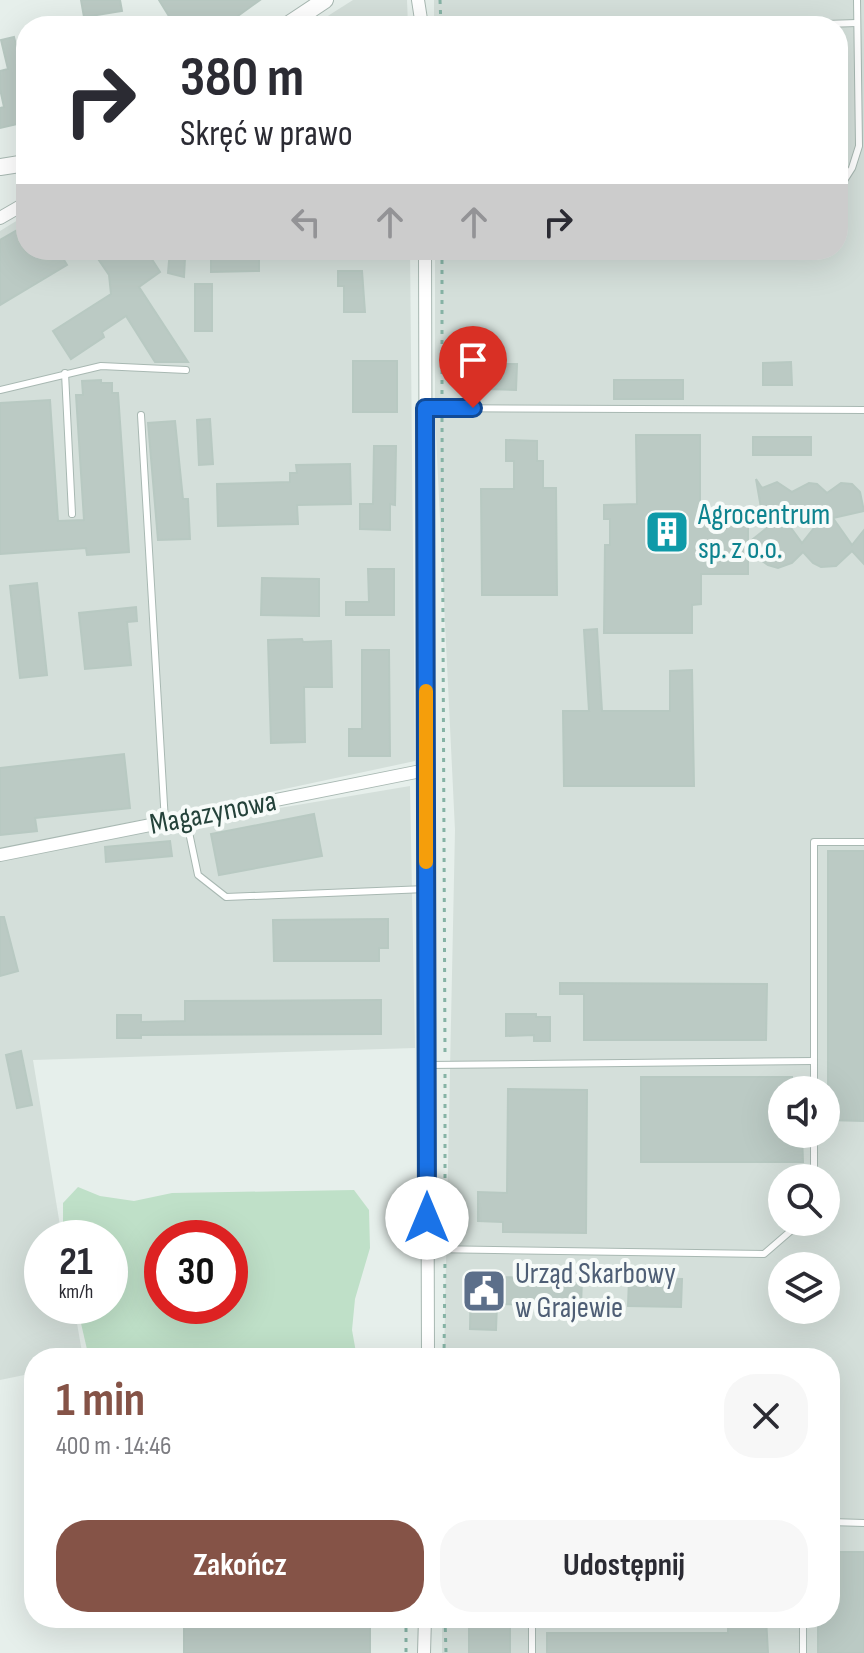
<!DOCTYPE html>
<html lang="pl">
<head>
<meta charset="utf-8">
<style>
  :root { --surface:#fff; --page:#f7f7f7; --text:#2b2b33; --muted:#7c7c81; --accent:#855347 }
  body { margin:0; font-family:"Sofia Sans Condensed",sans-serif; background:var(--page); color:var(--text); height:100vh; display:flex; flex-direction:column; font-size:30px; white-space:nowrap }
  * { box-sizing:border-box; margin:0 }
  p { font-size:26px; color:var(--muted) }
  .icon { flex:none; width:44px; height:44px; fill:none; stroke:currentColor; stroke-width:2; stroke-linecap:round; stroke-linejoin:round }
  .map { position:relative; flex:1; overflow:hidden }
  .drawer { position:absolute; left:24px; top:1348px; width:816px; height:280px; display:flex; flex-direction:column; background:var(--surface); border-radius:32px; box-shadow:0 8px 32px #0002 }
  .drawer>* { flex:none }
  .top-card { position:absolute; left:16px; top:16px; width:832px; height:244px; border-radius:32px; box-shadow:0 8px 32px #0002; background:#fff; color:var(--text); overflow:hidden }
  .controls { position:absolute; left:768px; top:1076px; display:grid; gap:16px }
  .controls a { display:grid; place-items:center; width:72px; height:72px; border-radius:50%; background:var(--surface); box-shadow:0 8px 32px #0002; font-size:40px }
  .speed { position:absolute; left:24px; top:1220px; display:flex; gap:16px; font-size:40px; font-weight:700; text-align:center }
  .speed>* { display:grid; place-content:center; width:104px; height:104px; border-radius:50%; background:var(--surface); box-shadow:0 8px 32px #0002; line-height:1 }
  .speed small { font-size:20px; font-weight:400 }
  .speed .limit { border:12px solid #d22; background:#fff; color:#111 }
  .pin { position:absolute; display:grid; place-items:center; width:68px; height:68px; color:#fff; margin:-82px -34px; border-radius:50% 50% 50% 0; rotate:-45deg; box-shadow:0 0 8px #0007 }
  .pin .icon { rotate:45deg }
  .me { position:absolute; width:88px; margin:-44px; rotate:0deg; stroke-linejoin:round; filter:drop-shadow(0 0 6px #0008) }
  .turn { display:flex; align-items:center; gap:28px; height:168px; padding:0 32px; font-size:36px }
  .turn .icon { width:104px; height:104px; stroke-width:2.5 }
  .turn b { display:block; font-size:56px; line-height:68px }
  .lanes { display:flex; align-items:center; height:76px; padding:0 32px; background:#0003; justify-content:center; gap:40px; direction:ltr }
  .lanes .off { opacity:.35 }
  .round { display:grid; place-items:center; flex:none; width:84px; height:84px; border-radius:32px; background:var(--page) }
  .summary { display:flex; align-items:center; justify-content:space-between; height:136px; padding:0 32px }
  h1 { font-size:48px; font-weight:700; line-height:60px; color:var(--accent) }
  .button { display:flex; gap:16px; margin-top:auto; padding:16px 32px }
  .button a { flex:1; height:92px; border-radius:32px; background:var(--accent); color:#fff; font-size:32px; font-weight:700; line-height:92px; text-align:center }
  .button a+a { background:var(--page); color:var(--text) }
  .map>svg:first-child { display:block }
  .built { fill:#d4dfda; fill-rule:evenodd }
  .green { fill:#bfe0c8; fill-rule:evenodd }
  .building { fill:#bbcac4; stroke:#b8c9c2; stroke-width:2; fill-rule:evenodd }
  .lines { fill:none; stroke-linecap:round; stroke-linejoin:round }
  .service-casing { stroke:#a8b8b2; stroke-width:8 }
  .minor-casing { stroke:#a8b8b2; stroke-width:14 }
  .tertiary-casing { stroke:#a8b8b2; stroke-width:18 }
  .path { stroke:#86b3a5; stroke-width:3; stroke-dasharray:4 6; stroke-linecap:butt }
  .service { stroke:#fff; stroke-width:6 }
  .minor { stroke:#fff; stroke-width:12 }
  .tertiary { stroke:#fff; stroke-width:16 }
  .route-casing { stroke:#114b97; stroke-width:20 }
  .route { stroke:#1a73e8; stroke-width:14 }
  .slow { stroke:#f59e0b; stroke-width:14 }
  .labels { text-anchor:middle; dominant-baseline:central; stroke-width:8; stroke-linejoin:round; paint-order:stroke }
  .culture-label { font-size:30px; fill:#0d838f; stroke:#f7fbf9; text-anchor:start }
  .street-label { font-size:30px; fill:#24423a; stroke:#f7fbf9 }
  .service-label { font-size:30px; fill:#4e5e75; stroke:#f7fbf9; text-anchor:start }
</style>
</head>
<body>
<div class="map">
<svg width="864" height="1653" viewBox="0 0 864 1653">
  <rect width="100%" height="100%" fill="#e6efeb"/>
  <!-- built -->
  <g class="built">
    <path d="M353,0H407L408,26H312Z"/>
    <path d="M434,0H864V1653H442V1618H830V1358H444L455,830L435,415V250H838V26H434ZM782,1090H826V1134H782ZM782,1178H826V1222H782ZM782,1266H826V1310H782Z"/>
    <path d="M26,215V250H410L415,761L0,850V231Z"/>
    <path d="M410,786L415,1048L33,1060L62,1238H42V1306H74L83,1358H34V1373L0,1380V855Z"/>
  </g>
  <!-- green -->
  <path class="green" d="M78,1187L100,1196L134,1201L172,1193L354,1190L369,1210L370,1248L355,1299L352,1330L357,1358H89L77,1306H110V1238H63V1203ZM162,1238H230V1306H162Z"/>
  <!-- building -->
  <g class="building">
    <path d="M81,0H120L122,11L84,17Z"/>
    <path d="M159,0H260L224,26H219L212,17L196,26H175Z"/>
    <path d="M14,37L26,85V122L0,128V108L4,107L0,89V71L8,69L1,40Z"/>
    <path d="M26,225V250H58L67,265L0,305V240Z"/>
    <path d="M92,250H146L160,272L139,287L188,362H155L126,316L102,332L104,337L71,359L53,331L111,294L109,275Z"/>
    <path d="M170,250H182L181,258H185L184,277L168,273Z"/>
    <path d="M259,253V271L211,272V254Z"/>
    <path d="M338,271H362L365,312H344V286H338Z"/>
    <rect x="195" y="284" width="17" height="47"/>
    <rect x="353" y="361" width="44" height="51"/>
    <path d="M791,362L792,385H763V363Z"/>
    <path d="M488,364H517L516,390L488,389Z"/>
    <path d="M101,380V383H112V393H118L129,552L87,555L86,548L0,554V403L50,400L58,521L84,520L76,395H83L82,381Z"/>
    <rect x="614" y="380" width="69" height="19"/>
    <path d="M210,419L213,464L199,465L197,420Z"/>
    <path d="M175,421L183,499H188L190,539L158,540L148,423Z"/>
    <path d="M636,435H700V518L748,517V543L778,519L761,508L756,479L762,488L777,482L792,492L809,483L817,484L827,493L841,483L852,484L860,492L864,511L833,518L852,545L864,530V564L852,551L836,566L821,567L813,563L803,552L792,563L778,568L768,565L748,551V574H701V604L692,605V633H604L605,545H610V519H604V505L637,504ZM775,506L821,519L802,543Z"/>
    <rect x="753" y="437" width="58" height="18"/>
    <path d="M506,440L537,441V461H543V488H556L557,595H482L481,489H514V461H506Z"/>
    <path d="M374,446H396L395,505L390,504V530L360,529V504H373Z"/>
    <path d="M350,464L351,504L297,505L298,524L218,526L217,484L290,482V473H297L296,465Z"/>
    <path d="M368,569H394V615H346V602H369Z"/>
    <path d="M262,578L319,579V616L261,615Z"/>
    <path d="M37,583L47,675L20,678L10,586Z"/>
    <path d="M136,607L137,621L127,622L131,665L85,669L79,613Z"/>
    <path d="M597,629L602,711H670V671L692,670L694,786H564L563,711H589L584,630Z"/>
    <path d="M302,639L303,642L331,641L332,687H304L305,742L271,743L268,640Z"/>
    <path d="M362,650H389L390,756H349V729H362Z"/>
    <path d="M124,754L130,808L35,818L37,831L0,835V768Z"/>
    <path d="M314,814L322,856L219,875L211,834Z"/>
    <path d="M170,841L172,856L106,862L105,847Z"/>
    <path d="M828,851H864V1121L828,1120Z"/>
    <path d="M0,917H4L18,971L0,976Z"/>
    <path d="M388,919V948H379V961H274L273,920Z"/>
    <path d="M560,983L767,984L766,1040H584V994H560Z"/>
    <path d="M381,1000V1034L141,1035V1038H117V1015H141V1022L185,1021V1001Z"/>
    <path d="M506,1014H536V1017H550V1041H534V1035L506,1036Z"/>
    <path d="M21,1051L32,1105L17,1108L6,1055Z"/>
    <path d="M641,1077H792V1090H782V1134H802L803,1162H641Z"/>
    <path d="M508,1089L587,1090L586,1233L503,1232V1222L478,1221V1192L507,1193Z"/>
    <path d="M471,1274H497V1277L582,1279L581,1306L497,1304L496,1330L470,1329Z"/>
    <path d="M629,1278L682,1279L681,1307L628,1306Z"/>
    <path d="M830,1552H864V1653H818V1618H830Z"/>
    <rect x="184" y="1618" width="186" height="35"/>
    <rect x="469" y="1618" width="41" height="35"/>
    <path d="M728,1618H766L768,1653H547V1633H728Z"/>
  </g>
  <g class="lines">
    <!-- service casing -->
    <g class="service-casing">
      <g id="service">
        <path d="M760,26L857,23"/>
        <path d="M838,190L852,168L859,146L857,0"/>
        <path d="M65,373L72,514"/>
        <path d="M0,390L101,366L186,370"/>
        <path d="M425,408L864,410"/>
        <path d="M141,415L165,822"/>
        <path d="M186,818L198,875L226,897L426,889"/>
        <path d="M427,1065L814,1061"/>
        <path d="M814,1090V842H864"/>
        <path d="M814,1134V1178"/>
        <path d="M429,1249L764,1254L801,1222"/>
        <path d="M830,1522L864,1523"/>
        <path d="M532,1618V1653"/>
        <path d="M803,1653V1618"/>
      </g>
    </g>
    <!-- minor casing -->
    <g class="minor-casing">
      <g id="minor">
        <path d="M418,0L422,26"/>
        <path d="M0,218L26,203"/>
        <path d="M425,250L428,1358"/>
        <path d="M0,855L426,770"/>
        <path d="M424,1653L425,1618"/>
      </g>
    </g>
    <!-- tertiary casing -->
    <g class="tertiary-casing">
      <g id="tertiary">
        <path d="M286,26L325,0"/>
        <path d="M0,167L26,163"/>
      </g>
    </g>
    <!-- path -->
    <g class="path">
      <path d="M440,0L441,26"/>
      <path d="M442,250V398"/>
      <path d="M442,418L445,1054"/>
      <path d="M445,1074V1238"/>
      <path d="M444,1358L445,1258"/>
      <path d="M406,1618V1653"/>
      <path d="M445,1618L446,1653"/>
    </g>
    <!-- service -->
    <use href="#service" class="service"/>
    <!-- minor -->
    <use href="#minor" class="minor"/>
    <!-- tertiary -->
    <use href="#tertiary" class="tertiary"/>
  </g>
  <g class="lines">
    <!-- route casing -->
    <g class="route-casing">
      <path id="route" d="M427,1218L425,408H473"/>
    </g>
    <!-- route -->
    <use href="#route" class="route"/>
    <!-- slow -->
    <path class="slow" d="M426,691V862"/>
  </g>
  <!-- icons -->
  <defs>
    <g id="building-square" transform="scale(2.3)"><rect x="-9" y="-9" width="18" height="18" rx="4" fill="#0f9aa8" stroke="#f7fbf9"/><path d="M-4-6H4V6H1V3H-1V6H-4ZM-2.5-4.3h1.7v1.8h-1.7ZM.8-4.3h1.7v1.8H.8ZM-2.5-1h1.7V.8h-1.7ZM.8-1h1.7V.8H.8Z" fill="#fff"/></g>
    <g id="civic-square" transform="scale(2.3)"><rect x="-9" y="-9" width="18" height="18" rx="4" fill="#5c6f8a" stroke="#f7fbf9"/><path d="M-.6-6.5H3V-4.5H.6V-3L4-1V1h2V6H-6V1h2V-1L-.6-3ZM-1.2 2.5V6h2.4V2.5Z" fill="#fff"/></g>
  </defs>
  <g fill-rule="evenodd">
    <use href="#building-square" x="667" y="532"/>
    <use href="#civic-square" x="484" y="1291"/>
  </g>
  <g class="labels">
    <!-- culture labels -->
    <g class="culture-label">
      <text x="698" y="515">Agrocentrum<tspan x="698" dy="34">sp. z o.o.</tspan></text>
    </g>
    <!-- street labels -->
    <g class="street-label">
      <text transform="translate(213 813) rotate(-11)">Magazynowa</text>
    </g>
    <!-- service labels -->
    <g class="service-label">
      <text x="515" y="1274">Urząd Skarbowy<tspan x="515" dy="34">w Grajewie</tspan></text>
    </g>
  </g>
</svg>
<div class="controls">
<a><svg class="icon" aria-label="sound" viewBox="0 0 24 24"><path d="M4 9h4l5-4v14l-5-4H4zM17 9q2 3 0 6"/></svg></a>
<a><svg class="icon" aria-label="search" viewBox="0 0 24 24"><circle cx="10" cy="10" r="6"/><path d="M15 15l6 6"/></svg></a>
<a><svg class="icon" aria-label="layers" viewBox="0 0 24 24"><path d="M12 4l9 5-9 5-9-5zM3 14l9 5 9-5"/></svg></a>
</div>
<div class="speed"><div>21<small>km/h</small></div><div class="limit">30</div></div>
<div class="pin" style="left:473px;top:408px;background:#d93025"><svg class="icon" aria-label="arrive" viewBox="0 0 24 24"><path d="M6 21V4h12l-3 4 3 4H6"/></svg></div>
<svg class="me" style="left:427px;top:1218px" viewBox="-20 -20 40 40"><circle r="19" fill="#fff"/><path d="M0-13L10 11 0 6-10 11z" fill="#1a73e8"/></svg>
<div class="top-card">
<div class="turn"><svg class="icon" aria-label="right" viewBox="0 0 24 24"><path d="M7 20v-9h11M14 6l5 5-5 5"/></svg><div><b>380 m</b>Skręć w prawo</div></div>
<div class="lanes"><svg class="icon off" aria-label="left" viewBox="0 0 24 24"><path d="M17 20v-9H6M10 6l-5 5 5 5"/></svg><svg class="icon off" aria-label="ahead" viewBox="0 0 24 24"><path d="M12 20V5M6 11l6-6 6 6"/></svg><svg class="icon off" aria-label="ahead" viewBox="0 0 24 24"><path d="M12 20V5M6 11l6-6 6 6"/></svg><svg class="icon" aria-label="right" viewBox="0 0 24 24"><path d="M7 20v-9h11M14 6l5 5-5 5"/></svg></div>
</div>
<section class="drawer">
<div class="summary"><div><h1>1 min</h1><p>400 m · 14:46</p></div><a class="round"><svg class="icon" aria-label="close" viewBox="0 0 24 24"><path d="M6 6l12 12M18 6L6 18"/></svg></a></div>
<div class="button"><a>Zakończ</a><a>Udostępnij</a></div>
</section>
</div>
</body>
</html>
